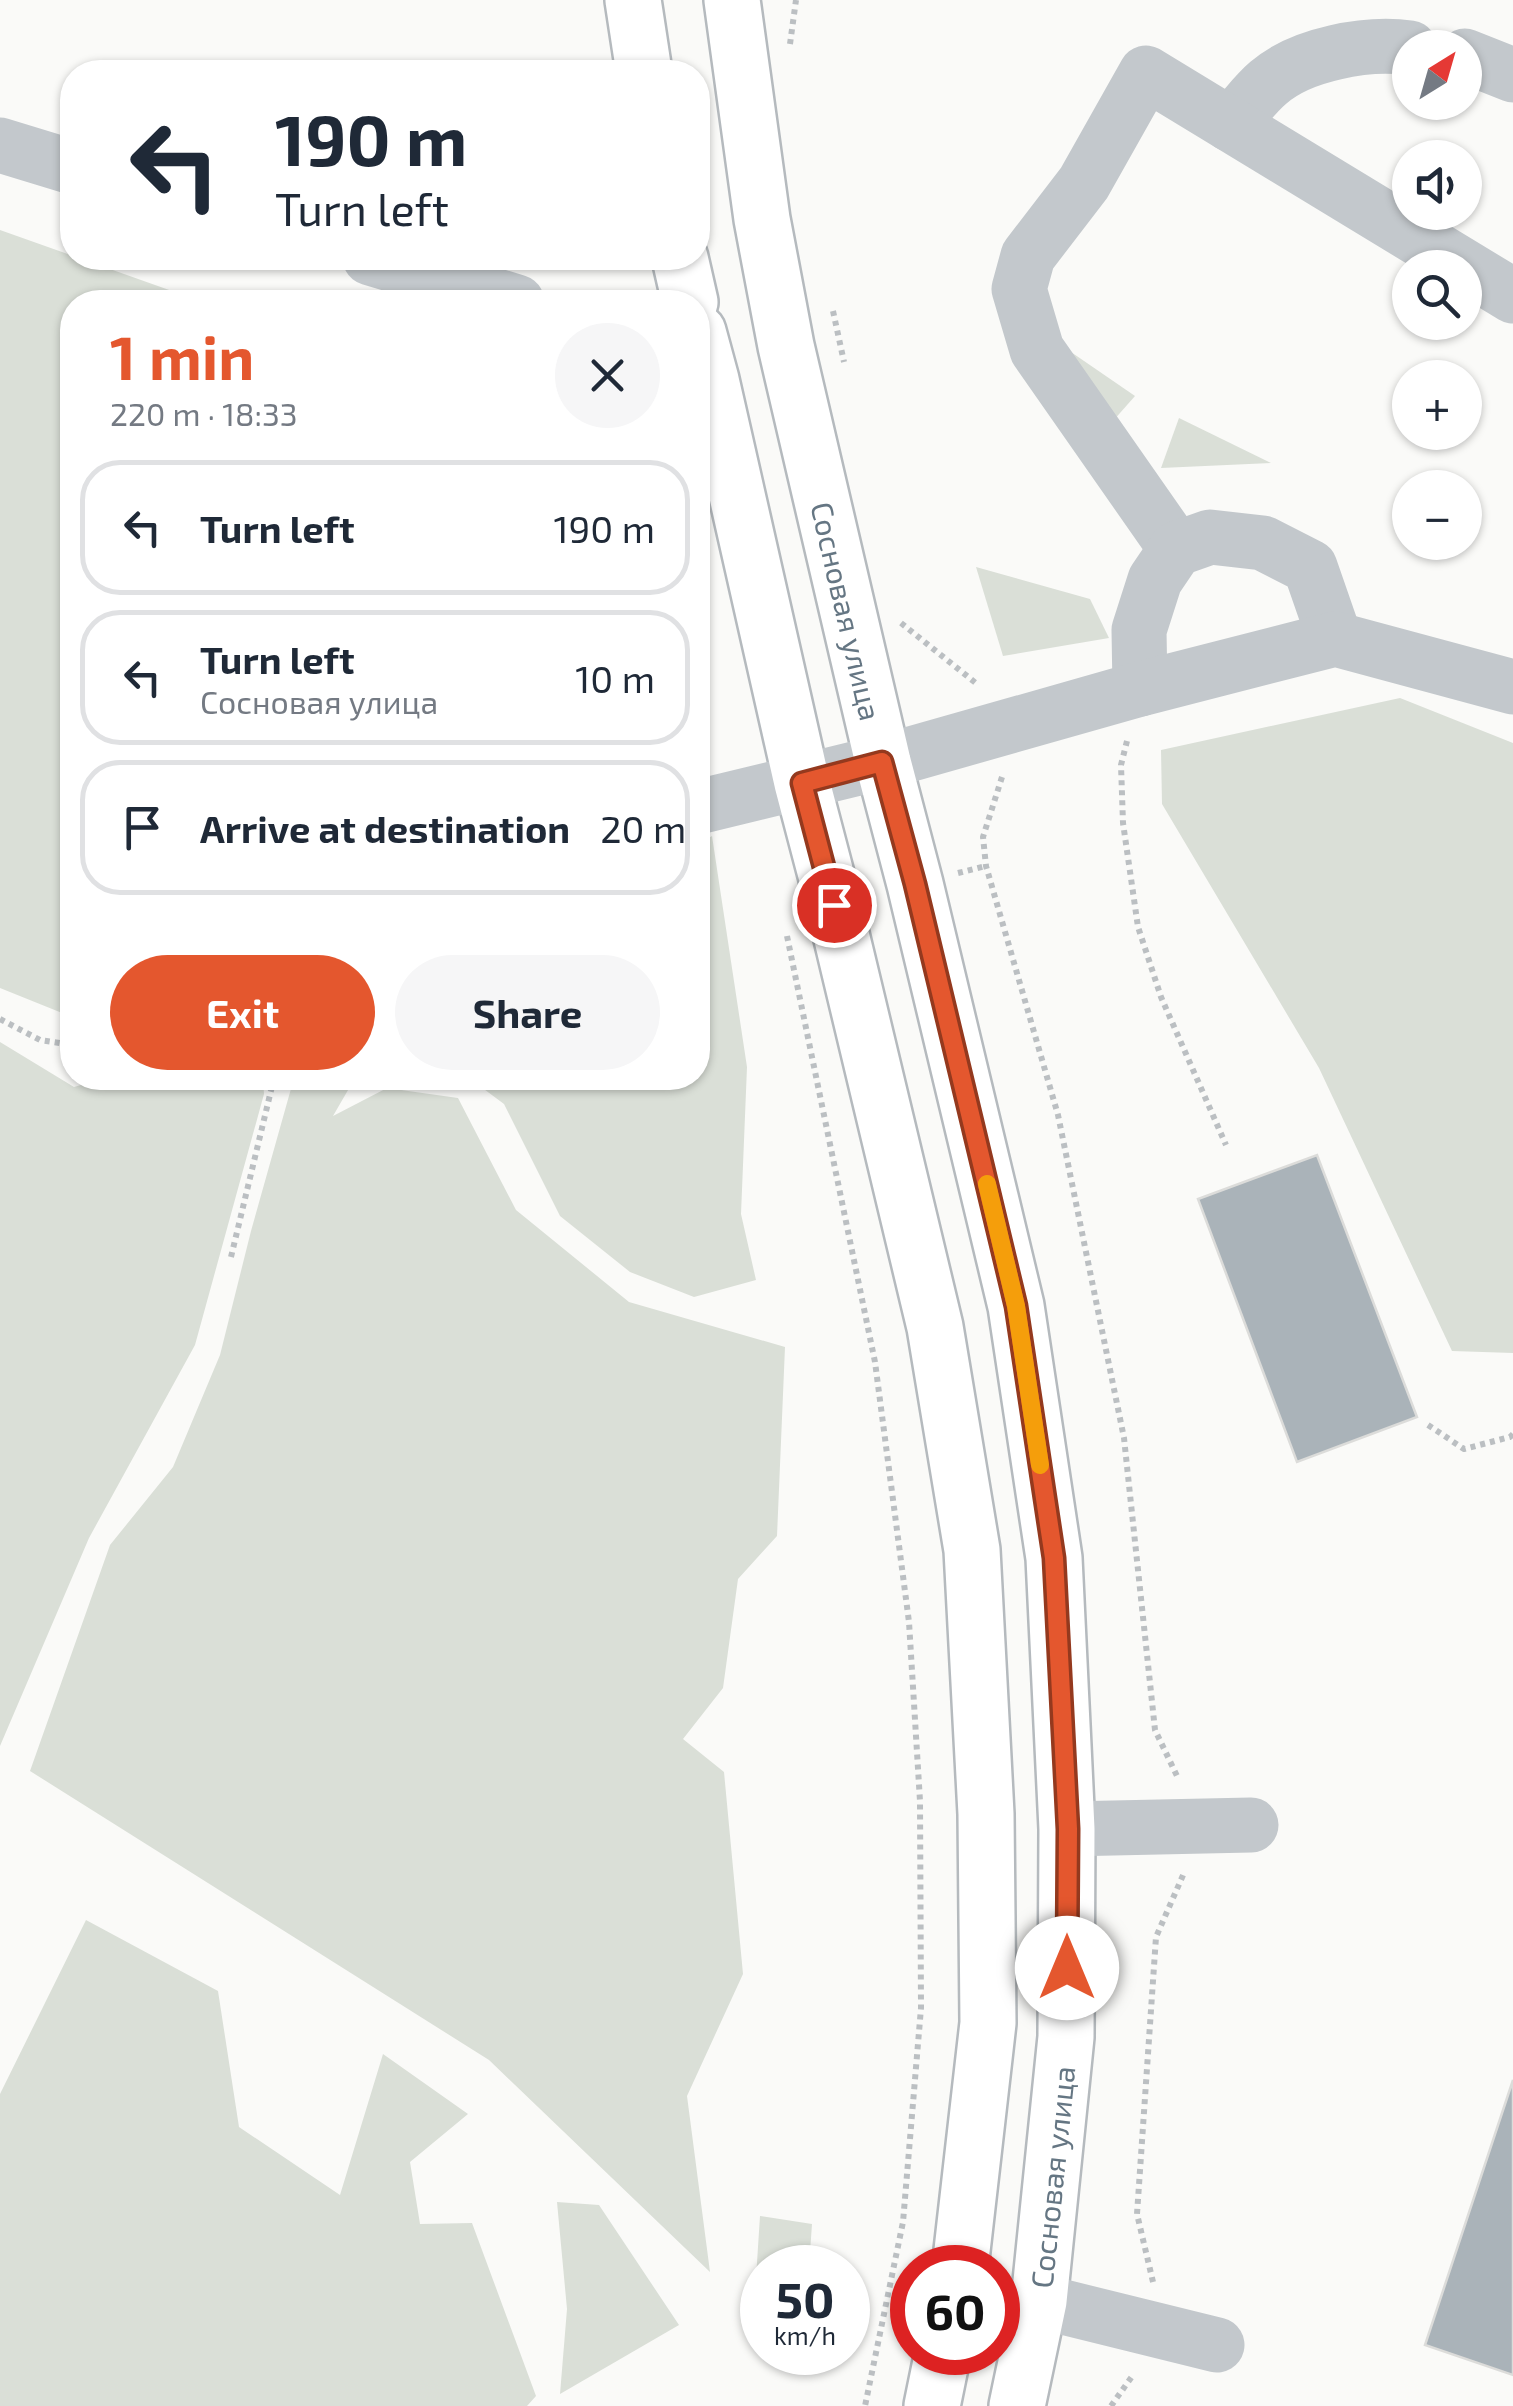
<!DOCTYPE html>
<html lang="en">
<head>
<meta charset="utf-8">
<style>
  :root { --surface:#fff; --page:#f6f6f7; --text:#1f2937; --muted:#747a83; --line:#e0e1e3; --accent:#e4572e }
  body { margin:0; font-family:"Exo 2",sans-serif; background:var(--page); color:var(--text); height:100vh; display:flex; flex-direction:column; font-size:38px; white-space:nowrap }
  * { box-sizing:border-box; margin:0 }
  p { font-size:32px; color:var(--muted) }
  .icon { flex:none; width:55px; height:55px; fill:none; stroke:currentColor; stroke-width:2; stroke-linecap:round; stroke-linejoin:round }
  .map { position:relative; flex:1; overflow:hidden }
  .details { position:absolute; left:60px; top:290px; width:650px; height:800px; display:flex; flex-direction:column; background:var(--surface); border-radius:40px; box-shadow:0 2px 8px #0004 }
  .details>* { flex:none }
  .top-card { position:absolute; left:60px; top:60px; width:650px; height:210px; border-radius:40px; box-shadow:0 2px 8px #0004; background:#fff; color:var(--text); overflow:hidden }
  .needle { width:65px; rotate:37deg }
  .controls { position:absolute; left:1392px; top:30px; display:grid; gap:20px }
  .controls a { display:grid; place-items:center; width:90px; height:90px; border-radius:50%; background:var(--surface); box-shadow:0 2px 8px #0004; font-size:50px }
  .speed { position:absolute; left:740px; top:2245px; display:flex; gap:20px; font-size:50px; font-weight:700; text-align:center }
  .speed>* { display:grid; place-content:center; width:130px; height:130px; border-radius:50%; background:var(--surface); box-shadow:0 2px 8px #0004; line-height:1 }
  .speed small { font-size:25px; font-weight:400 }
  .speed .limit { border:15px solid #d22; background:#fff; color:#111 }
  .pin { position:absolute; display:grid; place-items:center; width:85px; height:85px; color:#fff; margin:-42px; border:5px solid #fff; border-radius:50%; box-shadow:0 2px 10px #0007 }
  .me { position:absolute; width:110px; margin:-55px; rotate:0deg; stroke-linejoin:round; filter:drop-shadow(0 0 8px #0008) }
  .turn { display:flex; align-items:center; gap:35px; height:210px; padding:0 50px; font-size:45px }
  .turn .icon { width:130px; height:130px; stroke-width:2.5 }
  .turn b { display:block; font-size:70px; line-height:85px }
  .round { display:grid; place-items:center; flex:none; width:105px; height:105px; border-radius:52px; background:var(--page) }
  .overview { display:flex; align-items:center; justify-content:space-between; height:170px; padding:0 50px }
  h1 { font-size:60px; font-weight:700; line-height:75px; color:var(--accent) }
  .primary-button { display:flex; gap:20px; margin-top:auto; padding:20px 50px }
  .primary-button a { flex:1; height:115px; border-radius:60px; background:var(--accent); color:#fff; font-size:40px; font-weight:700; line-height:115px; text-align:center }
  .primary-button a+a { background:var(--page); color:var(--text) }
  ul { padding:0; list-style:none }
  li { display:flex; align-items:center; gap:30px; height:135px; margin:0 20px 15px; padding:0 30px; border:5px solid var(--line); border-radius:40px }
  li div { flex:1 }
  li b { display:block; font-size:38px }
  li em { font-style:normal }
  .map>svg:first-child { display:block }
  .green { fill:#dadfd7 }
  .building { fill:#aab3b9; stroke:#dcdcda; stroke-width:2.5 }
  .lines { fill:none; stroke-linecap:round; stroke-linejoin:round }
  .major-casing { stroke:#b5babe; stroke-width:60 }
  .path { stroke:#bbbfc2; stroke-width:6; stroke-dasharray:5 5; stroke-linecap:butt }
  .minor { stroke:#c3c8cc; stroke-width:55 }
  .major { stroke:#fff; stroke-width:55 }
  .route-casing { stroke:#94391e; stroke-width:25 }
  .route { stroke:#e4572e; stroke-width:18 }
  .slow { stroke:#f59e0b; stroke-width:18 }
  .labels { text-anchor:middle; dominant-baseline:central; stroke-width:10; stroke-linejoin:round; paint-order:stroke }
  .street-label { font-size:30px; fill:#657683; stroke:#fff }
</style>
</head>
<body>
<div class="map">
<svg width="1513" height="2406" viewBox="0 0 1513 2406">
  <rect width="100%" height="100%" fill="#fafaf8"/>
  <!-- green -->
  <g class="green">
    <path d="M0,230L203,302H72V1017L0,988Z"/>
    <path d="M1052,339L1135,396L1105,430Z"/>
    <path d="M1179,418L1271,463L1161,468Z"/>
    <path d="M976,567L1090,599L1109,638L1003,656Z"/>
    <path d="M1400,698L1513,743V1353L1452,1351L1319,1068L1162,804L1161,750Z"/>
    <path d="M712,836L747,1067L741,1214L756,1280L694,1297L630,1272L560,1216L504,1104L469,1078H698V844Z"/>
    <path d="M0,1042L74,1087L105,1078H263L264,1094L195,1345L89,1538L0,1746Z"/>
    <path d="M294,1078H355L333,1116L387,1088L458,1098L516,1210L629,1302L785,1347L777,1536L738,1579L723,1688L683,1739L724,1772L743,1974L687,2096L710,2272L489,2060L30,1771L110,1545L173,1467L220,1355L251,1231Z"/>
    <path d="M86,1920L218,1991L239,2127L340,2195L383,2054L468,2114L410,2162L420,2224L472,2223L536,2396L527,2406H0V2094Z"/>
    <path d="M557,2202L599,2205L679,2325L560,2394L567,2309Z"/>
    <path d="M760,2216L812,2224L809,2267L762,2268V2308L754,2309Z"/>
  </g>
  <!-- building -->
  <g class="building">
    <path d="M1317,1155L1417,1417L1297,1462L1198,1199Z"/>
    <path d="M1513,2080V2375L1425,2345Z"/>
  </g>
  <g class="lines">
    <!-- major casing -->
    <g class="major-casing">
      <g id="major">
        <path d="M633,0L644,72"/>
        <path d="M732,0L762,219L786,346L883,762L915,884L1016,1306L1054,1558L1067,1829L1066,2037L1039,2301L1017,2406"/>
        <path d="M680,258L690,302"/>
        <path d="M698,332L711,380L802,783L834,905L935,1327L972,1550L986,1814L988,2023L960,2268"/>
        <path d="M932,2406L943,2352"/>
      </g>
    </g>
    <!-- path -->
    <g class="path">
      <path d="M790,44L796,0"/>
      <path d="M833,311L844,362"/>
      <path d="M901,623L977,684"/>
      <path d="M1127,741L1121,765L1123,823L1138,927L1161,997L1226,1145"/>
      <path d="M1002,777L983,837L986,866L1058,1115L1124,1438L1155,1730L1178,1778"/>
      <path d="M958,873L986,866"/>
      <path d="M787,936L875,1362L909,1622L920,1801L921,2008L903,2222L865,2406"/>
      <path d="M0,1019L40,1040L72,1045"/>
      <path d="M231,1257L274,1078"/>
      <path d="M1428,1425L1464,1449L1510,1437L1513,1434"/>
      <path d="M1153,2282L1137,2214L1156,1937L1184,1873"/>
      <path d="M1111,2406L1133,2375"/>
    </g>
    <!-- minor -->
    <g class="minor">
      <path d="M1465,56L1513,75"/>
      <path d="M1230,124C1243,111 1254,95 1268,83C1301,54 1367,42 1410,48"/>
      <path d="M0,145L72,167"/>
      <path d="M370,258L517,302"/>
      <path d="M1176,549L1037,350L1019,289L1028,256L1084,183L1146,73L1513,296"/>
      <path d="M1140,689L1139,630L1155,580L1176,549L1210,537L1263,543L1310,567L1335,639"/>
      <path d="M698,807L883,762L1140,689L1335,639L1513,687"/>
      <path d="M1067,1829L1251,1825"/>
      <path d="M1039,2301L1217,2345"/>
    </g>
    <!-- major -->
    <use href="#major" class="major"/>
  </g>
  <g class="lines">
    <!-- route casing -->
    <g class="route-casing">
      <path id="route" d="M834,905L802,783L882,762L915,884L1016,1306L1054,1558L1068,1829L1067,1968"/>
    </g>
    <!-- route -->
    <use href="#route" class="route"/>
    <!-- slow -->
    <path class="slow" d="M987,1184L1016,1306L1040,1465"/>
  </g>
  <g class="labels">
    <!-- street labels -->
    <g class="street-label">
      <text transform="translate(847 611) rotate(77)">Сосновая улица</text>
      <text transform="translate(1052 2177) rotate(-84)">Сосновая улица</text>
    </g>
  </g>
</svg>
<div class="controls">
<a><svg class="needle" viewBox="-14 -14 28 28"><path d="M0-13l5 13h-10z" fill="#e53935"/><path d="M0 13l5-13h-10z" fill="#747a83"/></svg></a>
<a><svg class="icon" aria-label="sound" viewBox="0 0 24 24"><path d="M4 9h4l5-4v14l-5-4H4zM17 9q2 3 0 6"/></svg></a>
<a><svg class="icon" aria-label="search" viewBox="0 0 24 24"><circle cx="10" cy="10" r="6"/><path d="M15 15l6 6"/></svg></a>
<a>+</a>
<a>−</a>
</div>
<div class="speed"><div>50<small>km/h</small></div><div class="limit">60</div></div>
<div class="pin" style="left:834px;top:905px;background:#d93025"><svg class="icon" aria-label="arrive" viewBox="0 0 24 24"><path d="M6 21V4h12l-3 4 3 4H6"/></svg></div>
<svg class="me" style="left:1067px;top:1968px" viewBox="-20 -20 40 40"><circle r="19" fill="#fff"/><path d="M0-13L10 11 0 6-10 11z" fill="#e4572e"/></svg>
<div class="top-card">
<div class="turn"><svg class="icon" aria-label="left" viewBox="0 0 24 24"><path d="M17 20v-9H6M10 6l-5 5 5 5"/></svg><div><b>190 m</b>Turn left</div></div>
</div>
<section class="details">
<div class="overview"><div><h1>1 min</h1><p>220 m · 18:33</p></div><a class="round"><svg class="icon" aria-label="close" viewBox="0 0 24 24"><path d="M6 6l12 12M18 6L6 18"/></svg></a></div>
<ul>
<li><svg class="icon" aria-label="left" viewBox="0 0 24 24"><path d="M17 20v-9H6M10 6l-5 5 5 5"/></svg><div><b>Turn left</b></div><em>190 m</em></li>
<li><svg class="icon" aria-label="left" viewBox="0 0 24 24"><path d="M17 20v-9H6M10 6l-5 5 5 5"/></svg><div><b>Turn left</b><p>Сосновая улица</p></div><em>10 m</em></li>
<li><svg class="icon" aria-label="arrive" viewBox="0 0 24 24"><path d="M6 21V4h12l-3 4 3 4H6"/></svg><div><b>Arrive at destination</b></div><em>20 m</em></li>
</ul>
<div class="primary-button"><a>Exit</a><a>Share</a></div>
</section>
</div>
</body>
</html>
